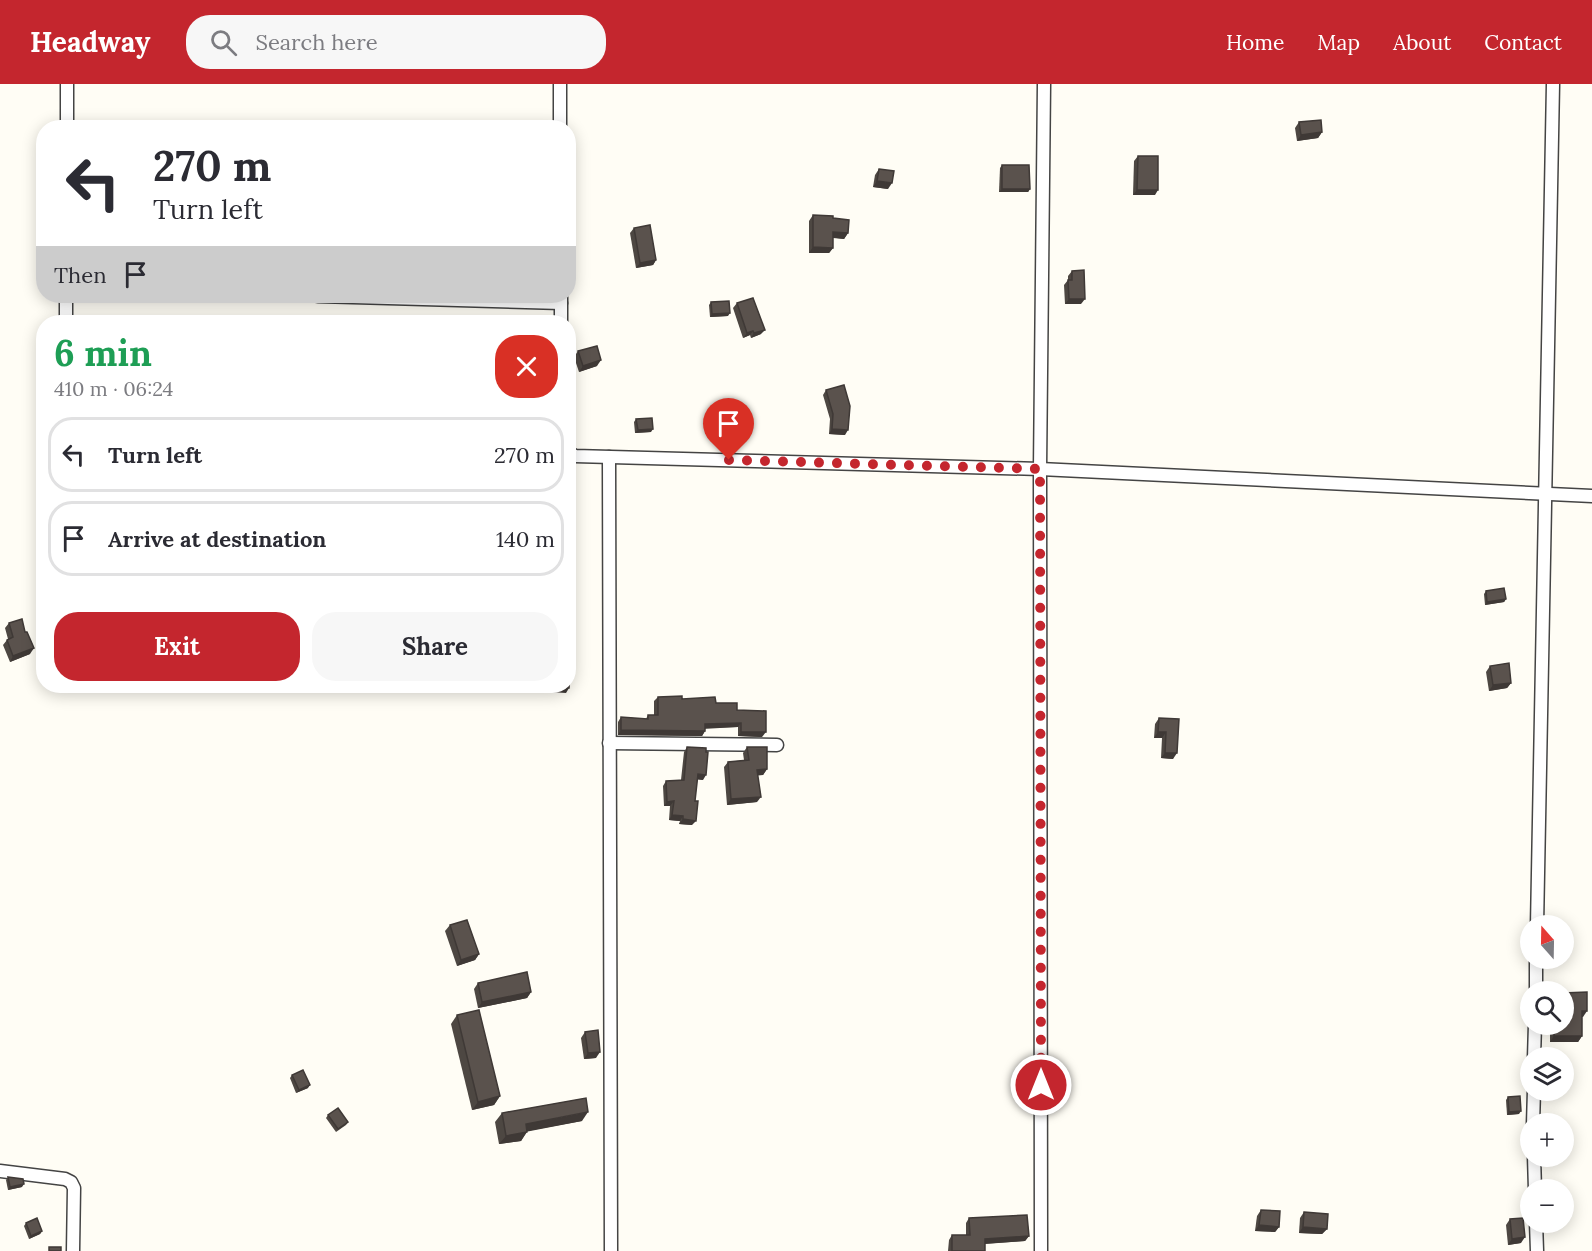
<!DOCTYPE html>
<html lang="en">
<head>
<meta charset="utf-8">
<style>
  :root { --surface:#fff; --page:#f7f7f7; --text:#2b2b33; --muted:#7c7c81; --line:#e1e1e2; --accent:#c4262e }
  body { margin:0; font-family:Lora,serif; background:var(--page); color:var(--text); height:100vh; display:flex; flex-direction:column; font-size:22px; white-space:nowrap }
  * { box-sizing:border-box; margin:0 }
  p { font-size:20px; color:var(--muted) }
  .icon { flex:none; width:33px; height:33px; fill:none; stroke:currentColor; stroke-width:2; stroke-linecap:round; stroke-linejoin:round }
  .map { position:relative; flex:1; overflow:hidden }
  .drawer { position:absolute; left:36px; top:231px; width:540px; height:378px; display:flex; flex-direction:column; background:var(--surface); border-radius:24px; box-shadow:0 3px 15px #0003 }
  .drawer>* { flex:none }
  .guide { position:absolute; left:36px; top:36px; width:540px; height:183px; border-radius:24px; box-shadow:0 3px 15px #0003; background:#fff; color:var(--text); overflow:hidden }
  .needle { width:39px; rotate:340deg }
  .tools { position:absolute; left:1520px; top:831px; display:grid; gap:12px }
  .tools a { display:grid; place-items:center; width:54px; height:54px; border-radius:50%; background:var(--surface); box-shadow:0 3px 15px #0003; font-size:30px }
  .pin { position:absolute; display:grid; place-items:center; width:51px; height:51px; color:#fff; margin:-62px -26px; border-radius:50% 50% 50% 0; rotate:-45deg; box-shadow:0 0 6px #0007 }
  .pin .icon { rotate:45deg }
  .me { position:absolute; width:66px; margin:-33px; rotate:0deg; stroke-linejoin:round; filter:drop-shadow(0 0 4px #0008) }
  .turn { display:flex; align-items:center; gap:21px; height:126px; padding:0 18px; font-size:27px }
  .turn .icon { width:78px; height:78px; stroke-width:2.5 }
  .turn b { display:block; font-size:42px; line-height:51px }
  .then { display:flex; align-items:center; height:57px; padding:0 18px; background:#0003; gap:12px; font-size:22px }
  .round { display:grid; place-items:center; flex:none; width:63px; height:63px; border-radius:24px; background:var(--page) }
  .headline { display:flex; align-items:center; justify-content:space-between; height:102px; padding:0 18px }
  h1 { font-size:36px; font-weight:800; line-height:45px; color:#1e9e55 }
  .action { display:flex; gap:12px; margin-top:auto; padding:12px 18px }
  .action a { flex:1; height:69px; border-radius:24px; background:var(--accent); color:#fff; font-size:24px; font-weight:800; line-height:69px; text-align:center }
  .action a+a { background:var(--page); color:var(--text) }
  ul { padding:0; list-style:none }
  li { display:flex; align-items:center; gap:18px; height:75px; margin:0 12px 9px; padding:0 6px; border:3px solid var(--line); border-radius:24px }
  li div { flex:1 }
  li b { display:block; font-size:22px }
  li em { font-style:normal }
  header { display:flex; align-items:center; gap:36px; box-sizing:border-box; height:84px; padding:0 30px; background:var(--accent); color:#fff }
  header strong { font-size:28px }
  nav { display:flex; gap:33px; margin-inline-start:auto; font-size:21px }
  .search { width:420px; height:54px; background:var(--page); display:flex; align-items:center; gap:15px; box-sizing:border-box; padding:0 21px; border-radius:24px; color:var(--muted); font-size:22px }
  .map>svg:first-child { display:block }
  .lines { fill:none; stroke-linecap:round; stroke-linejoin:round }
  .minor-casing { stroke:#444; stroke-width:15 }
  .minor { stroke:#fff; stroke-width:12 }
  .wall { fill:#4d4742 }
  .shaded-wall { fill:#3f3936 }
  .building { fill:#5a524d; stroke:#3f3936; stroke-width:1.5 }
  .route { stroke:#c4262e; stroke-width:10; stroke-dasharray:0 18 }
</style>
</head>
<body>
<header>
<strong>Headway</strong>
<div class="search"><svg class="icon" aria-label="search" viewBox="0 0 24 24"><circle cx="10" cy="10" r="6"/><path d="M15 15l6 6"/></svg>Search here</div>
<nav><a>Home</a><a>Map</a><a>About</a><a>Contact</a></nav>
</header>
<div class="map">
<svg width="1592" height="1167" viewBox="0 0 1592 1167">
  <rect width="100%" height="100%" fill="#fffdf5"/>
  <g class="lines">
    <!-- minor casing -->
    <g class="minor-casing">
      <g id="minor">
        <path d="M67,0V44"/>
        <path d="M560,0V44"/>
        <path d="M318,212L561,219"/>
        <path d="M66,238V212"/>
        <path d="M561,238V213"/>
        <path d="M568,368L575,372L1040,385L1592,412"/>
        <path d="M609,373L611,1167"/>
        <path d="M609,659L777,661"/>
        <path d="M1537,842L1553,0"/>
        <path d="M1536,908V874"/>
        <path d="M1534,974L1535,940"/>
        <path d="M1533,1040L1534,1006"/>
        <path d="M1534,1072L1535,1106"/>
        <path d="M0,1087L65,1095L71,1098L74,1104L73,1167"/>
        <path d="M1536,1138L1537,1167"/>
        <path d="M1041,1167L1040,385L1044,0"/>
      </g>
    </g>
    <!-- minor -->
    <use href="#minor" class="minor"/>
  </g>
  <!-- wall -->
  <g class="wall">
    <path d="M1299,38L1322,48L1318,54L1297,57L1295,44Z"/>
    <path d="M1138,72L1155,111H1133L1134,77Z"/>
    <path d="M1002,81L1030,105L1028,108H999L1000,84Z"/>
    <path d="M879,85L888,105L873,103L875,91Z"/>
    <path d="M813,131L833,134L848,149L844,155L833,154V164L829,169H809V137Z"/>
    <path d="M634,144L656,176L653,181L636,184L630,149Z"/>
    <path d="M1072,187L1081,220H1065L1064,201L1068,196V192Z"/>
    <path d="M711,218L728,232L710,233L709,221Z"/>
    <path d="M737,219L761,250L751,254L750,251L743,254L733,224Z"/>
    <path d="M578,267L597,282L579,288L574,273Z"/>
    <path d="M826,306L845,351L829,350L830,335L823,311Z"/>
    <path d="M636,335L651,348L635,349L634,338Z"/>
    <path d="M1486,507L1506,515L1504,518L1485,521L1484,510Z"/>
    <path d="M9,539L30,570L10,578L3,561L7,556L8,555L5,544Z"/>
    <path d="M1490,582L1511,599L1507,604L1489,607L1486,588Z"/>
    <path d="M658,613L682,615L716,619L737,626L762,653L738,652V643L705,644V647L702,652L618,651V638L621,633L646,635L648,631H654V617Z"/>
    <path d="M1159,634L1179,635L1173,675L1161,674L1162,654H1154L1155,640Z"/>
    <path d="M687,663L703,696L697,695L692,741L679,740L680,737L669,736L670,722H664L663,702L666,697L681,696L684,668Z"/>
    <path d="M747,663L767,685L763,691H758L757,718L727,721L724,683L728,678L744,676L743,669Z"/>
    <path d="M450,841L479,870L475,876L457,882L445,847Z"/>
    <path d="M478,899L531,908L527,914L478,924L474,905Z"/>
    <path d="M1563,909L1583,933H1582V952L1578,958H1550V943L1552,940H1563Z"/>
    <path d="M457,931L500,1012L494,1021L472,1026L451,940Z"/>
    <path d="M585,948L596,974L584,975L581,954Z"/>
    <path d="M292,991L308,1004L296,1009L290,994Z"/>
    <path d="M1508,1013L1519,1030L1507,1031L1506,1016Z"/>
    <path d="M502,1029L582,1037L527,1047L521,1057L499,1060L495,1038Z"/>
    <path d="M328,1031L348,1038L346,1041L336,1048L326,1034Z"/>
    <path d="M8,1093L22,1103L8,1106L6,1096Z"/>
    <path d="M1261,1126L1279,1143L1275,1148L1255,1147L1257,1132Z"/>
    <path d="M1304,1128L1327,1145L1322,1150L1299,1149L1300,1134Z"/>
    <path d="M969,1134L1029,1152L1025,1157L985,1160V1167H948L949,1156L952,1151H966V1139Z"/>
    <path d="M1510,1135L1521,1159L1508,1161L1506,1141Z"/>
    <path d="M26,1139L42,1147L40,1150L29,1155L24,1142Z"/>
  </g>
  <!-- shaded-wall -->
  <g class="shaded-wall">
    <path d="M1322,48L1318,54L1297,57L1301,51Z"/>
    <path d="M877,97L892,99L888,105L873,103Z"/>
    <path d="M1002,105H1030L1028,108H999Z"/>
    <path d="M1137,106H1158L1155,111H1133Z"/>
    <path d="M833,148L848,149L844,155L829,153Z"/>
    <path d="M813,163L833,164L829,169H809Z"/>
    <path d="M656,176L653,181L636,184L640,179Z"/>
    <path d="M1069,215H1085L1081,220H1065Z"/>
    <path d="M730,229L728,232L710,233L712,230Z"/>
    <path d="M765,246L761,250L751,254L754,249Z"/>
    <path d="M753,247L750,251L743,254L747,249Z"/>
    <path d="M601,276L597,282L579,288L583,282Z"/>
    <path d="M653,345L651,348L635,349L638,346Z"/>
    <path d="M832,345L848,346L845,351L829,350Z"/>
    <path d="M1506,515L1504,518L1485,521L1487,518Z"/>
    <path d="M34,564L30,570L10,578L13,572Z"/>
    <path d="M1511,599L1507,604L1489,607L1493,601Z"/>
    <path d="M523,602H529L569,604L566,609L520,606Z"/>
    <path d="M741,639L738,643L702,645L705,640Z"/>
    <path d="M621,646L705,647L702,652L618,651Z"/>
    <path d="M741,648H766L762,653L738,652Z"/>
    <path d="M1158,648H1166L1162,654H1154Z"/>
    <path d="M1165,669H1177L1173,675L1161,674Z"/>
    <path d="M767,685L763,691L753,692L757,686Z"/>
    <path d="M698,690L706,691L703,696L694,695Z"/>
    <path d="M761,713L757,718L727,721L731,715Z"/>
    <path d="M674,717L670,722H664L667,718Z"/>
    <path d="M672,731L683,732L680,737L669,736Z"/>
    <path d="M683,735L696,737L692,741L679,740Z"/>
    <path d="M479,870L475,876L457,882L461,876Z"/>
    <path d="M531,908L527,914L478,924L482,918Z"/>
    <path d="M1582,927H1587L1583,933H1578Z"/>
    <path d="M1554,952H1582L1578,958H1550Z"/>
    <path d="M600,968L596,974L584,975L588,969Z"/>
    <path d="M310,1001L308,1004L296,1009L299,1006Z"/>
    <path d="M500,1012L494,1021L472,1026L478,1018Z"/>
    <path d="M1521,1027L1519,1030L1507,1031L1509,1028Z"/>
    <path d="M588,1028L582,1037L520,1049L526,1040Z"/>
    <path d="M527,1048L521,1057L499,1060L506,1052Z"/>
    <path d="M24,1100L22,1103L8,1106L10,1103Z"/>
    <path d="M1259,1141L1279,1143L1275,1148L1255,1147Z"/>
    <path d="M1303,1143L1327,1145L1322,1150L1299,1149Z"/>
    <path d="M42,1147L40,1150L29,1155L31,1152Z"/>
    <path d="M1029,1152L1025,1157L981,1160L985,1155Z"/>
    <path d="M1525,1153L1521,1159L1508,1161L1512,1155Z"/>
  </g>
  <!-- building -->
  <g class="building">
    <path d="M1321,36L1322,48L1301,51L1299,38Z"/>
    <path d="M1138,72H1158V106H1137Z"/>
    <path d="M1002,81H1029L1030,105H1002Z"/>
    <path d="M879,85L894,87L892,99L877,97Z"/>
    <path d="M813,131L833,132V134L849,136L848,149L833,148V164L813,163Z"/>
    <path d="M650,141L656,176L640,179L634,144Z"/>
    <path d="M1084,186L1085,215H1069L1068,196H1072V187Z"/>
    <path d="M753,214L765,246L754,249L753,247L747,249L737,219Z"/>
    <path d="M729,217L730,229L712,230L711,218Z"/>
    <path d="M597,262L601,276L583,282L578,267Z"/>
    <path d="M844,301L850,322L848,346L832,345L833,330L826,306Z"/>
    <path d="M652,334L653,345L638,346L636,335Z"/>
    <path d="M1504,504L1506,515L1487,518L1486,507Z"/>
    <path d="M22,535L25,548H27L34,564L13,572L7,556L13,553L9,539Z"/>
    <path d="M1509,579L1511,599L1493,601L1490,582Z"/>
    <path d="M568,588H570L569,604L529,602H568Z"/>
    <path d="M682,612V615L715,613L716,619H737V626L766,627V648H741V639L705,640V647L621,646V633L648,635V631H658V613Z"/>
    <path d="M1159,634L1179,635L1177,669H1165L1166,648H1158Z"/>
    <path d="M687,663L706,664V668H708L706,691L698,690L695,717H698L696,737L683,735V732L672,731L674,717L667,718L666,697L684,696Z"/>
    <path d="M747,663H767V685L757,686L761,713L731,715L728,678L749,676Z"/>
    <path d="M467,836L479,870L461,876L450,841Z"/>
    <path d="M527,888L531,908L482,918L478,899Z"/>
    <path d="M1587,908V927H1582V952H1554V940H1563V909Z"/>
    <path d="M479,926L500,1012L478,1018L457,931Z"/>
    <path d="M598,946L600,968L588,969L585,948Z"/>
    <path d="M303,986L310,1001L299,1006L292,991Z"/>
    <path d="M1520,1012L1521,1027L1509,1028L1508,1013Z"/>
    <path d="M586,1014L588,1028L526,1040L527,1048L506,1052L502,1029Z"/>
    <path d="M338,1024L348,1038L338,1045L328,1031Z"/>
    <path d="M8,1093L23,1095L24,1100L10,1103Z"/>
    <path d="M1261,1126L1280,1127L1279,1143L1259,1141Z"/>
    <path d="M1304,1128L1328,1130L1327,1145L1303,1143Z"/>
    <path d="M1027,1131L1029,1152L985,1155V1167H952V1151H970L969,1134Z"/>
    <path d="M37,1134L42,1147L31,1152L26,1139Z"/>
    <path d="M1523,1134L1525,1153L1512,1155L1510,1135Z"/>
    <rect x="49" y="1163" width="12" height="4"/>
  </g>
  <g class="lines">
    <!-- route -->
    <path class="route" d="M729,376L1040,385L1041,1001"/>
  </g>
</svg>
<div class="tools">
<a><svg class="needle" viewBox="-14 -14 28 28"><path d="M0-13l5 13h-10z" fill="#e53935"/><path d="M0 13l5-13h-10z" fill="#7c7c81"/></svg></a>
<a><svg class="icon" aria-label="search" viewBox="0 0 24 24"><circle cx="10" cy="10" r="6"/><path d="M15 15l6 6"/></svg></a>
<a><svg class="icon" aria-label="layers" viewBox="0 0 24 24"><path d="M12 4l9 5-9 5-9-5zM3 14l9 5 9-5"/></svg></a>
<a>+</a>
<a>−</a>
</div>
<div class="pin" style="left:729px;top:376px;background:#d93025"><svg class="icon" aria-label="arrive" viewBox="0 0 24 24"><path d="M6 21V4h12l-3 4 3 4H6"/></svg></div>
<svg class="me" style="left:1041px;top:1001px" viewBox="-20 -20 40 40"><circle r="17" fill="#c4262e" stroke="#fff" stroke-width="3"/><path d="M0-11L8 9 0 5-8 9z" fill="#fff"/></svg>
<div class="guide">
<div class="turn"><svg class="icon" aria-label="left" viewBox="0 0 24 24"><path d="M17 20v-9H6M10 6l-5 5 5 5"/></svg><div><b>270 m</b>Turn left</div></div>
<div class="then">Then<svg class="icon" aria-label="arrive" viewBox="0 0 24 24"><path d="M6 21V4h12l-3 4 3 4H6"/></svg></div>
</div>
<section class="drawer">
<div class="headline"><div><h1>6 min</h1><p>410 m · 06:24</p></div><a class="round" style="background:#d93025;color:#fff"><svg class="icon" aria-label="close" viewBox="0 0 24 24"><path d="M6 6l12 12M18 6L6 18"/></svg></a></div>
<ul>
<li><svg class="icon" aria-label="left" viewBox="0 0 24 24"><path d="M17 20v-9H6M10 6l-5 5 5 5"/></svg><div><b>Turn left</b></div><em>270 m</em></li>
<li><svg class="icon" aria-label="arrive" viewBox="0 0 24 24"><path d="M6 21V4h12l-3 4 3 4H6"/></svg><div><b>Arrive at destination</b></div><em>140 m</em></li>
</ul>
<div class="action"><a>Exit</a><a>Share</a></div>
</section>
</div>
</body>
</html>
